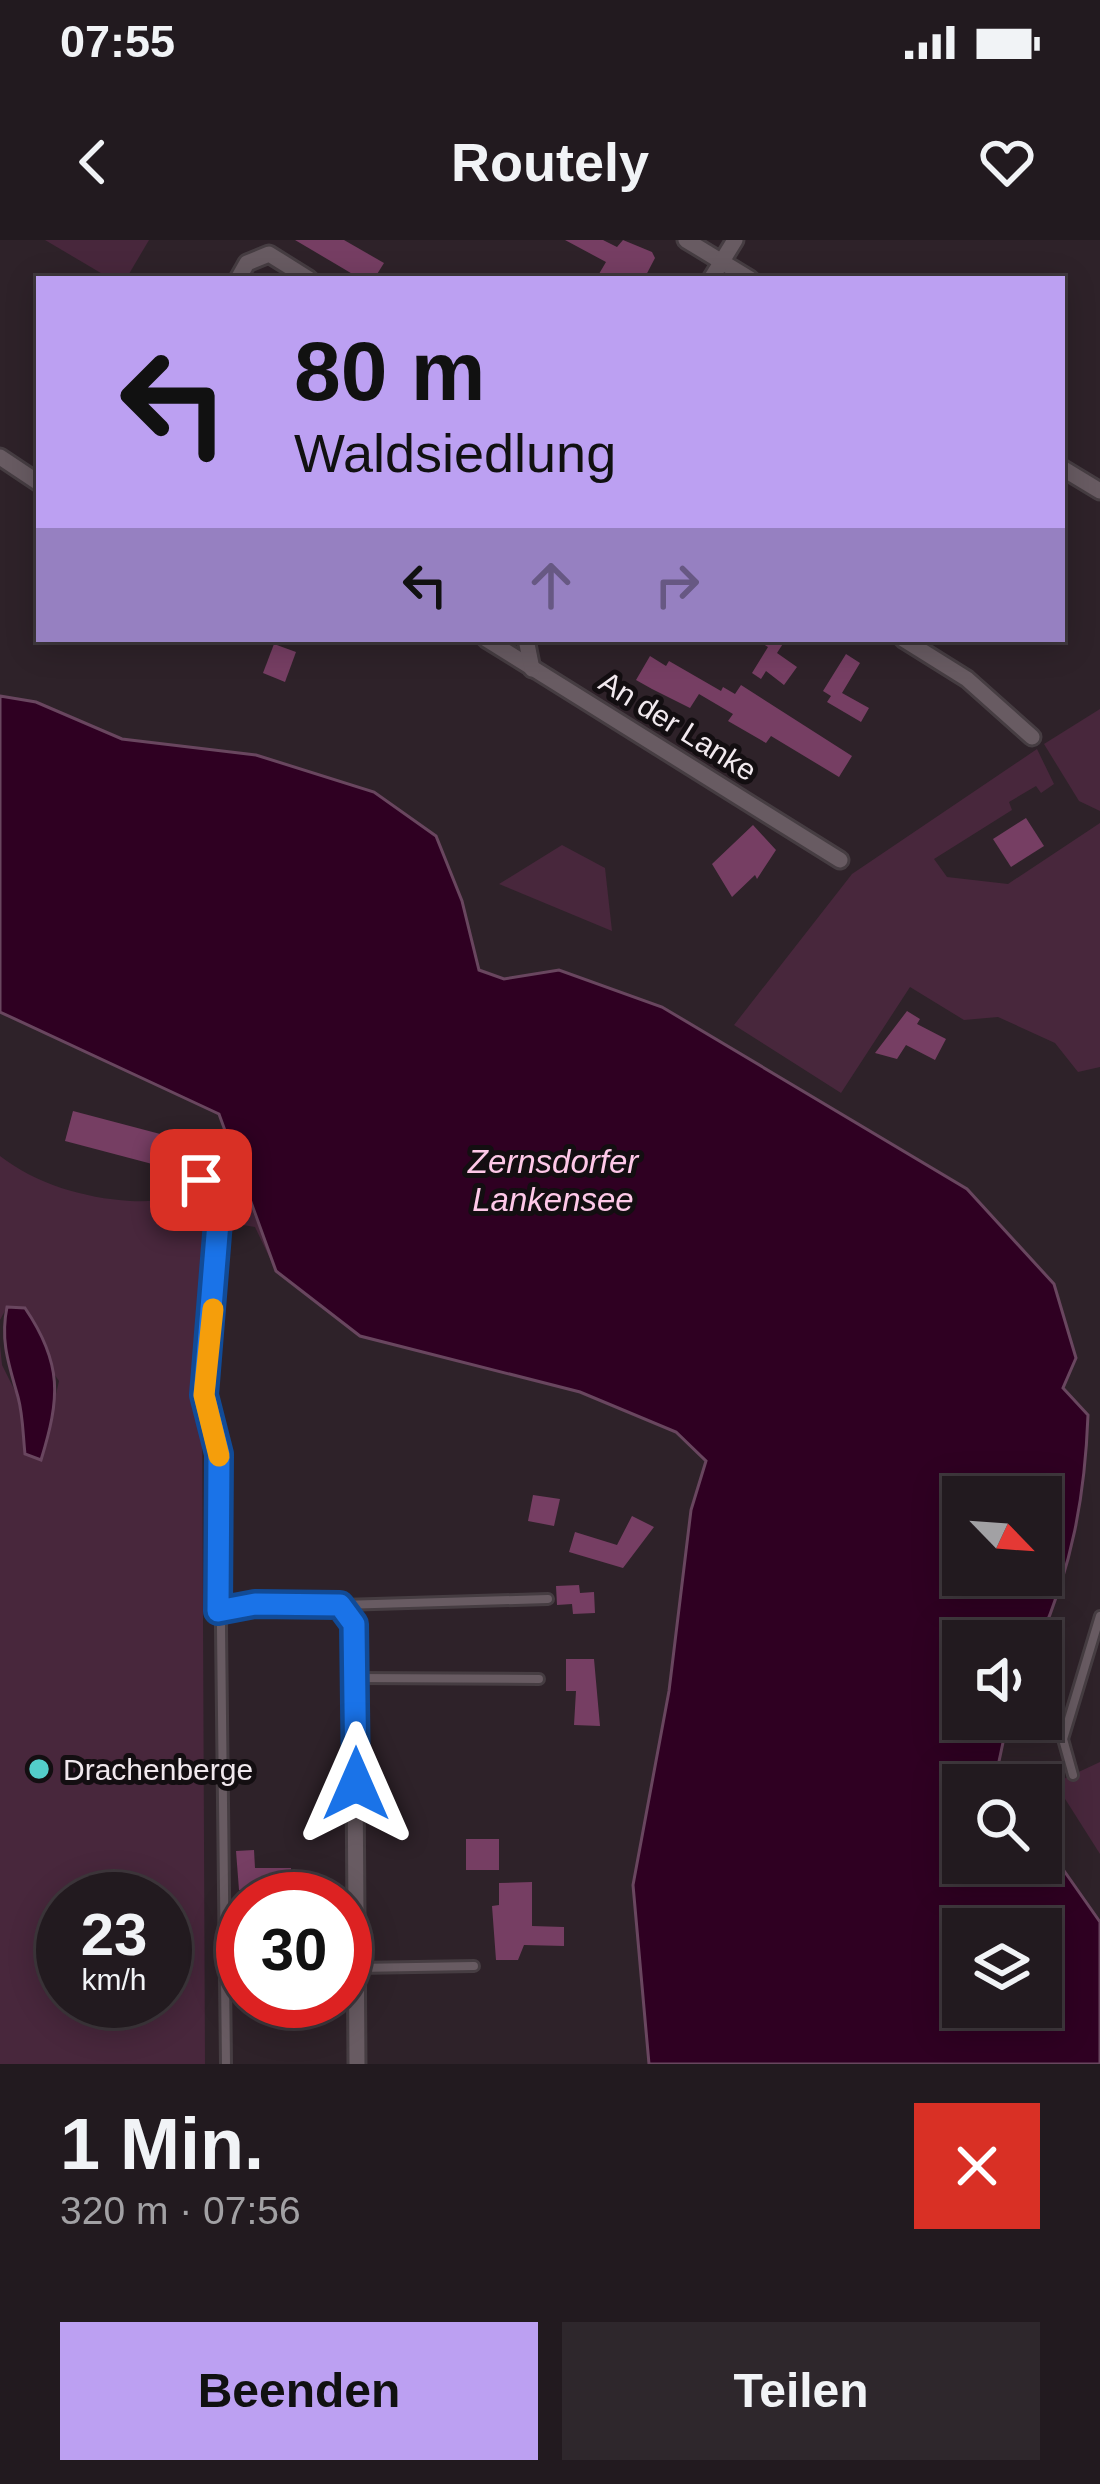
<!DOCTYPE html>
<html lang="de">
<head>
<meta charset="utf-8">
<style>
  :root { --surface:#221a1f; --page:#2e272c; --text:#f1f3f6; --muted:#a2a1a4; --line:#3f383d; --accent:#bca0f2 }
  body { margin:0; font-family:Helvetica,sans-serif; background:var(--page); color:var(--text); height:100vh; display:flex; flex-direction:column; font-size:45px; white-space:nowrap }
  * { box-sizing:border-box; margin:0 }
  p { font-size:39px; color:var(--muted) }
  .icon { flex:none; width:66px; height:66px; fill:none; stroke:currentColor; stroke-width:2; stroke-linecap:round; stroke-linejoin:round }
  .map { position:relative; height:1824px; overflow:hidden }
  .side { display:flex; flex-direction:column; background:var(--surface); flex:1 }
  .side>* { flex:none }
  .banner { position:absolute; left:36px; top:36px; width:1029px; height:366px; border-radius:0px; box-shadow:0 6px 30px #0003,0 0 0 3px var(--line); background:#bca0f2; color:#111; overflow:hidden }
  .needle { width:78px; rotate:115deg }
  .fabs { position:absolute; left:942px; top:1236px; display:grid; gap:24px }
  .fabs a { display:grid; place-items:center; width:120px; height:120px; border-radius:0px; background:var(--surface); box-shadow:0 6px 30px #0003,0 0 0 3px var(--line); font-size:60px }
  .speed { position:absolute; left:36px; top:1632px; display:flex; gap:24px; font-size:60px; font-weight:700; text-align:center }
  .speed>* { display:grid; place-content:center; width:156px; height:156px; border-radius:50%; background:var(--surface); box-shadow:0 6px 30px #0003,0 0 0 3px var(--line); line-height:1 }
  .speed small { font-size:30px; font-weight:400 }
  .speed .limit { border:18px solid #d22; background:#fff; color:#111 }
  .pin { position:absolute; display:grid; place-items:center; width:102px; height:102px; color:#fff; margin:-51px; border-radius:24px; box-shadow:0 6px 18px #0006 }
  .me { position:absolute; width:132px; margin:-66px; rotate:0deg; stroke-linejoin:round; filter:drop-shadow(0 0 9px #0008) }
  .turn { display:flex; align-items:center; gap:42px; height:252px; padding:0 60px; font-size:54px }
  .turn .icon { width:156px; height:156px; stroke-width:2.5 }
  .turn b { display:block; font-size:84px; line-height:102px }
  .lanes { display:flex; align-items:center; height:114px; padding:0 60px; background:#0003; justify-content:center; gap:60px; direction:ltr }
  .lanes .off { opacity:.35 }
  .round { display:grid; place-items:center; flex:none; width:126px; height:126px; border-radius:0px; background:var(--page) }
  .headline { display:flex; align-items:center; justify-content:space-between; height:204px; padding:0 60px }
  h1 { font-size:72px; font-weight:700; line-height:90px }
  .action { display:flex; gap:24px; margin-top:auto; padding:24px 60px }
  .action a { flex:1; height:138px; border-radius:0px; background:var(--accent); color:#111; font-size:48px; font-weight:700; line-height:138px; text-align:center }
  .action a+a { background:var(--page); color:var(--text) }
  .status { display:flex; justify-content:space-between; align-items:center; height:84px; padding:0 60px; background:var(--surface); direction:ltr }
  .status svg { height:33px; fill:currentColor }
  header { display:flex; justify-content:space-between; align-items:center; height:156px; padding:0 60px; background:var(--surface); font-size:54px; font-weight:700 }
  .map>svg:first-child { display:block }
  .green { fill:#48273c; fill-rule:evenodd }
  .water { fill:#2f0022; stroke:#69465f; stroke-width:3; fill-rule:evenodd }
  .building { fill:#763e63 }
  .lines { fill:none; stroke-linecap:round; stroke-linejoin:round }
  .lane-casing { stroke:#463d42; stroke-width:14 }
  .street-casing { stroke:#463d42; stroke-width:21 }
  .lane { stroke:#685b62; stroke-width:8 }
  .street { stroke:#685b62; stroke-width:15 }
  .route-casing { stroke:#114b97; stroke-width:30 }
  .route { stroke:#1a73e8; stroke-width:21 }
  .slow { stroke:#f59e0b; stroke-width:21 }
  .poi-dot { fill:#53cdc9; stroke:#130e11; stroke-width:4.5 }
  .labels { text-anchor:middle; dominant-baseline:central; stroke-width:10; stroke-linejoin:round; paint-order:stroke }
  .street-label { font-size:30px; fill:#f1e9ee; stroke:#130e11 }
  .poi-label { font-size:30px; fill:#f1e9ee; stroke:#130e11; text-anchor:start }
  .water-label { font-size:33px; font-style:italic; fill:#fec8e8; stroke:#130e11 }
</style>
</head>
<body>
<div class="status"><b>07:55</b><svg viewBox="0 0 49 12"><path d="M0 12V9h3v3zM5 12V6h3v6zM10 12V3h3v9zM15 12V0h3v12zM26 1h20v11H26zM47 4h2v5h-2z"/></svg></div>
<header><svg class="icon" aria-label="back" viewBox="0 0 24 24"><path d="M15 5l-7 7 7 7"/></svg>Routely<svg class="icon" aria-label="heart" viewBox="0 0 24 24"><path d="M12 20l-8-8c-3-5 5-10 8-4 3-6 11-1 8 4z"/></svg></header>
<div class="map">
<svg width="1100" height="1824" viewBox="0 0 1100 1824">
  <rect width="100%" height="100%" fill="#2e2229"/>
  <!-- green -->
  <g class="green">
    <path d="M45,0H149L126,39H111Z"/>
    <path d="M1100,469V571L1079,561L1044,504Z"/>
    <path d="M1037,509L1054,544L1041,553L1036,546L1009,562L1012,570L934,619L947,637L1008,644L1100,583V827L1078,832L1055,803L998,777L964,780L910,747L841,853L734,785L852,634Z"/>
    <path d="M562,605L605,628L612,691L499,644Z"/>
    <path d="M0,916C36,944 84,958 130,961C170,964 211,946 249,962L276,1031L255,987L212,980L202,1154L205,1824H0V1105L2,1125L18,1157L25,1214L41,1220L59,1141L7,1067L0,1080ZM63,1659H165V1761H63Z"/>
    <path d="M1100,1522V1614L1055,1543Z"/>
  </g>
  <!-- water -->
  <g class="water">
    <path d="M0,456L36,462L122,499L256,515L374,552L436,596L462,661L479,730L504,739L559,730L662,767L967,949L1054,1044L1076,1118L1063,1148L1088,1175C1085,1256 1072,1327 1039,1401H963V1479H1008L998,1526L1007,1545H963V1623H1041V1598L1100,1682V1824H649L633,1645L669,1451L691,1270L706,1221L676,1192L580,1152L360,1096L276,1031L219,874L0,772ZM963,1257H1041V1335H963ZM963,1689H1041V1767H963Z"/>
    <path d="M7,1067L25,1068C63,1124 60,1158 41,1220L25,1214C23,1196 23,1175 18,1157C9,1125 0,1101 7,1067Z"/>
  </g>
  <!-- building -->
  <g class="building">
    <path d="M295,0H344L384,23L374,39H361Z"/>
    <path d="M565,0H603L617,7L623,0L652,12L655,18L644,39H596L606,22Z"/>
    <path d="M755,399H786L777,413L797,427L784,445L766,431L761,439L752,433L768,407Z"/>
    <path d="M274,404L296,412L285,442L263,433Z"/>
    <path d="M846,414L860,423L842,453L869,468L861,482L827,462L831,456L823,451Z"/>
    <path d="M650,416L666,426L669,421L721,451L723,447L735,454L741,445L852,516L839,537L771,496L766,503L728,481L733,474L699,454L690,468L652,449L636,440Z"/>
    <path d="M1026,578L1044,606L1011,627L993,599Z"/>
    <path d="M753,585L776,610L757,639L755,635L732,657L712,624Z"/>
    <path d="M907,771L920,779L917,784L946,799L935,820L906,805L897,819L875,813Z"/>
    <path d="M73,871L164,895L156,925L65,901Z"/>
    <path d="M533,1255L560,1259L554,1286L528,1281Z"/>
    <path d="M632,1276L654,1287L623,1328L569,1312L575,1292L617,1305Z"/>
    <path d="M579,1345L580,1353L594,1352L595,1373L573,1374L572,1364L557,1365L556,1346Z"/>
    <path d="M566,1419H594L600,1486L574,1485L576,1451H566Z"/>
    <rect x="466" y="1599" width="33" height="31"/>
    <path d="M254,1610L255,1628H291V1643H250V1650H239L236,1611Z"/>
    <path d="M532,1642V1686L564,1687V1706L524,1705L518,1720H496L492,1666L499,1665V1643Z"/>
  </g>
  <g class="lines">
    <!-- lane casing -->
    <g class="lane-casing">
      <g id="lane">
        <path d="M201,940L218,982L204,1155L219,1214L226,1824"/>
        <path d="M341,1365L548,1359"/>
        <path d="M355,1438L539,1439"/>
        <path d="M1073,1535L1063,1499L1100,1376"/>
        <path d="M357,1728L474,1726"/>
      </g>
    </g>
    <!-- street casing -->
    <g class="street-casing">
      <g id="street">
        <path d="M686,0L750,39"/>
        <path d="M238,39L247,23L269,14L309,39"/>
        <path d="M711,39L735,0"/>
        <path d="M0,217L39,243"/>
        <path d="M1062,228L1100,251"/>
        <path d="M486,399L840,620"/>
        <path d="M526,399L532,429"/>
        <path d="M903,399L967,439L1032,497"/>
        <path d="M218,1371L255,1364L341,1365L354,1385L357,1824"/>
      </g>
    </g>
    <!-- lane -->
    <use href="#lane" class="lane"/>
    <!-- street -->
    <use href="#street" class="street"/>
  </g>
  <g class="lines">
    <!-- route casing -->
    <g class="route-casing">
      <path id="route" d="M201,940L218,982L204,1155L219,1214L218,1371L255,1364L340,1365L354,1384L356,1544"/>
    </g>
    <!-- route -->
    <use href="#route" class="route"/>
    <!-- slow -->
    <path class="slow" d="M213,1069L204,1155L219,1216"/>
  </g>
  <!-- markers -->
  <circle class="poi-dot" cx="39" cy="1529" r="12"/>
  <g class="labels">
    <!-- street labels -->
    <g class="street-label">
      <text transform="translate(678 486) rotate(32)">An der Lanke</text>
    </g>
    <!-- poi labels -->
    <g class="poi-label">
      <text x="63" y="1529">Drachenberge</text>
    </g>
    <!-- water labels -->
    <g class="water-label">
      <text x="553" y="921">Zernsdorfer<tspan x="553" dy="38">Lankensee</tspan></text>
    </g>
  </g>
</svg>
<div class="fabs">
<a><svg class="needle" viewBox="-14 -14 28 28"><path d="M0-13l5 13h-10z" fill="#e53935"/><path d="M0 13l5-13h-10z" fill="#a2a1a4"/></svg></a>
<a><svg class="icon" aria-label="sound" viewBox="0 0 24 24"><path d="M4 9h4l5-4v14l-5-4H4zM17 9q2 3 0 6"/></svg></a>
<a><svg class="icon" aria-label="search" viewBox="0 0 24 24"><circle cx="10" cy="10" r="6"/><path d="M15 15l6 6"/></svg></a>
<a><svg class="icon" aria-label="layers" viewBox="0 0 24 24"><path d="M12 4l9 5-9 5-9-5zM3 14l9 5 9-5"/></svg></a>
</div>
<div class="speed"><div>23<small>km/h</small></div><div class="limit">30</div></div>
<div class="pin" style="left:201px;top:940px;background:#d93025"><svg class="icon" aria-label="arrive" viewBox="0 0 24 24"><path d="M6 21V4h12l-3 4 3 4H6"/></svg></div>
<svg class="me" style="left:356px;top:1544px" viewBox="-20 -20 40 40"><path d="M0-17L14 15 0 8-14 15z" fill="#1a73e8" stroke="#fff" stroke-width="4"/></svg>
<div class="banner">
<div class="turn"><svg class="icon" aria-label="left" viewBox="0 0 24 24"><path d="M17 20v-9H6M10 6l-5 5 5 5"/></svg><div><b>80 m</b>Waldsiedlung</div></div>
<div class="lanes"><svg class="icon" aria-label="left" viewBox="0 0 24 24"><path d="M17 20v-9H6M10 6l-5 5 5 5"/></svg><svg class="icon off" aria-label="ahead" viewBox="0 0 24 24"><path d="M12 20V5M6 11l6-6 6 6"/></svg><svg class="icon off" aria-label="right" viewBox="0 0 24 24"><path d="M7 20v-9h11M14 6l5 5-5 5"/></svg></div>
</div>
</div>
<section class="side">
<div class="headline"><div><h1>1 Min.</h1><p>320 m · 07:56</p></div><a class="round" style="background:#d93025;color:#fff"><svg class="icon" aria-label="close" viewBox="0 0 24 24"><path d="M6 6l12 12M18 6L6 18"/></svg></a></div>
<div class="action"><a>Beenden</a><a>Teilen</a></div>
</section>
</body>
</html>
